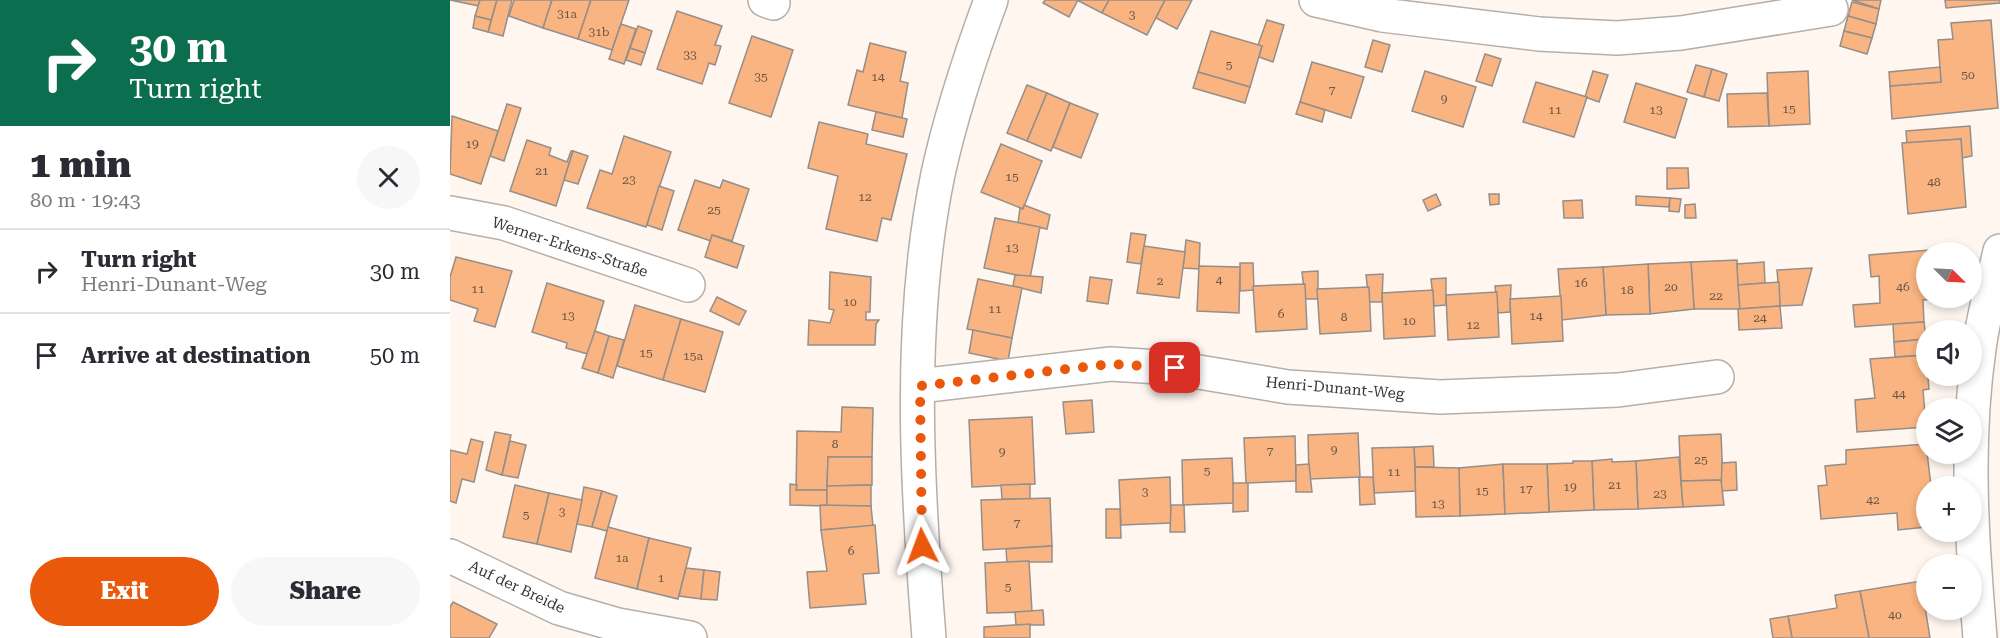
<!DOCTYPE html>
<html lang="en">
<head>
<meta charset="utf-8">
<style>
  :root { --surface:#fff; --page:#f7f7f7; --text:#2b2b33; --muted:#7c7c81; --line:#e1e1e2; --accent:#ea580c }
  body { margin:0; font-family:"Roboto Serif",serif; background:var(--page); color:var(--text); height:100vh; display:flex; flex-direction:column; font-size:22px; white-space:nowrap }
  * { box-sizing:border-box; margin:0 }
  p { font-size:20px; color:var(--muted) }
  .icon { flex:none; width:33px; height:33px; fill:none; stroke:currentColor; stroke-width:2; stroke-linecap:round; stroke-linejoin:round }
  .map { position:relative; flex:1; overflow:hidden }
  .sheet { display:flex; flex-direction:column; background:var(--surface); width:450px }
  .sheet>* { flex:none }
  .banner { background:#0b6e4f; color:#fff; overflow:hidden }
  .needle { width:39px; rotate:114deg }
  .controls { position:absolute; left:1466px; top:242px; display:grid; gap:12px }
  .controls a { display:grid; place-items:center; width:66px; height:66px; border-radius:50%; background:var(--surface); box-shadow:0 3px 9px #0003; font-size:30px }
  .pin { position:absolute; display:grid; place-items:center; width:51px; height:51px; color:#fff; margin:-26px; border-radius:12px; box-shadow:0 3px 9px #0006 }
  .me { position:absolute; width:66px; margin:-33px; rotate:357deg; stroke-linejoin:round; filter:drop-shadow(0 0 4px #0008) }
  .turn { display:flex; align-items:center; gap:21px; height:126px; padding:0 30px; font-size:27px }
  .turn .icon { width:78px; height:78px; stroke-width:2.5 }
  .turn b { display:block; font-size:42px; line-height:51px }
  .round { display:grid; place-items:center; flex:none; width:63px; height:63px; border-radius:32px; background:var(--page) }
  .overview { display:flex; align-items:center; justify-content:space-between; height:102px; padding:0 30px }
  h1 { font-size:36px; font-weight:800; line-height:45px }
  .primary-button { display:flex; gap:12px; margin-top:auto; padding:12px 30px }
  .primary-button a { flex:1; height:69px; border-radius:36px; background:var(--accent); color:#fff; font-size:24px; font-weight:800; line-height:69px; text-align:center }
  .primary-button a+a { background:var(--page); color:var(--text) }
  ul { padding:0; list-style:none }
  li { display:flex; align-items:center; gap:18px; height:84px; padding:0 30px; border-top:2px solid var(--line) }
  li div { flex:1 }
  li b { display:block; font-size:22px }
  li em { font-style:normal }
  main { display:flex; flex:1; min-height:0 }
  .map>svg:first-child { display:block }
  .building { fill:#f9b481; stroke:#968e89; stroke-width:1.5 }
  .lines { fill:none; stroke-linecap:round; stroke-linejoin:round }
  .minor-casing { stroke:#b6aea8; stroke-width:36 }
  .minor { stroke:#fff; stroke-width:33 }
  .route { stroke:#ea580c; stroke-width:10; stroke-dasharray:0 18 }
  .labels { text-anchor:middle; dominant-baseline:central; stroke-width:5; stroke-linejoin:round; paint-order:stroke }
  .number-label { font-size:12px; fill:#695646 }
  .street-label { font-size:15px; fill:#393633; stroke:#fff }
</style>
</head>
<body>
<main>
<section class="sheet">
<div class="banner">
<div class="turn"><svg class="icon" aria-label="right" viewBox="0 0 24 24"><path d="M7 20v-9h11M14 6l5 5-5 5"/></svg><div><b>30 m</b>Turn right</div></div>
</div>
<div class="overview"><div><h1>1 min</h1><p>80 m · 19:43</p></div><a class="round"><svg class="icon" aria-label="close" viewBox="0 0 24 24"><path d="M6 6l12 12M18 6L6 18"/></svg></a></div>
<ul>
<li><svg class="icon" aria-label="right" viewBox="0 0 24 24"><path d="M7 20v-9h11M14 6l5 5-5 5"/></svg><div><b>Turn right</b><p>Henri-Dunant-Weg</p></div><em>30 m</em></li>
<li><svg class="icon" aria-label="arrive" viewBox="0 0 24 24"><path d="M6 21V4h12l-3 4 3 4H6"/></svg><div><b>Arrive at destination</b></div><em>50 m</em></li>
</ul>
<div class="primary-button"><a>Exit</a><a>Share</a></div>
</section>
<div class="map">
<svg width="1550" height="638" viewBox="0 0 1550 638">
  <rect width="100%" height="100%" fill="#fef6ef"/>
  <!-- building -->
  <g class="building">
    <path d="M0,0H30L29,6Z"/>
    <path d="M30,0H47L41,20L25,16Z"/>
    <path d="M47,0H62L53,36L38,32Z"/>
    <path d="M64,0H102L93,28L59,16Z"/>
    <path d="M102,0H141L128,39L93,28Z"/>
    <path d="M141,0H179L162,50L128,39Z"/>
    <path d="M595,0H628L619,17L593,3Z"/>
    <path d="M627,0H659L652,13Z"/>
    <path d="M659,0H715L697,35L652,13Z"/>
    <path d="M715,0H742L727,29L706,18Z"/>
    <path d="M1402,0H1431L1429,9Z"/>
    <path d="M1495,0H1550V3L1496,8Z"/>
    <path d="M1402,2L1429,9L1426,24L1398,16Z"/>
    <path d="M227,11L272,26L265,45L271,46L265,65L259,63L252,84L207,69Z"/>
    <path d="M25,16L41,20L38,32L23,28Z"/>
    <path d="M1398,16L1426,24L1422,38L1394,31Z"/>
    <path d="M817,20L834,25L823,62L809,57L812,46L808,45Z"/>
    <path d="M1541,20L1548,108L1442,119L1440,86L1491,82L1488,40L1503,39L1501,23Z"/>
    <path d="M171,24L186,29L174,64L159,59Z"/>
    <path d="M188,26L202,31L195,53L180,48Z"/>
    <path d="M761,31L812,46L800,87L748,72Z"/>
    <path d="M1394,31L1422,38L1417,54L1390,46Z"/>
    <path d="M302,36L343,50L321,117L279,103Z"/>
    <path d="M923,40L940,45L932,72L915,67Z"/>
    <path d="M420,43L456,52L450,81L458,83L452,118L398,105L407,70L413,72Z"/>
    <path d="M180,48L195,53L191,65L176,60Z"/>
    <path d="M1035,54L1051,59L1042,86L1026,81Z"/>
    <path d="M862,62L914,77L901,118L850,102Z"/>
    <path d="M1246,65L1262,69L1254,97L1237,92Z"/>
    <path d="M1490,67L1491,82L1440,86L1439,72Z"/>
    <path d="M1262,69L1277,74L1269,101L1254,97Z"/>
    <path d="M975,71L1026,87L1013,127L962,111Z"/>
    <path d="M1143,71L1158,75L1149,102L1135,97Z"/>
    <path d="M1358,71L1360,124L1319,126L1317,73Z"/>
    <path d="M748,72L800,87L795,103L743,88Z"/>
    <path d="M1086,82L1137,97L1124,137L1073,122Z"/>
    <path d="M1186,83L1237,99L1225,138L1174,122Z"/>
    <path d="M577,85L597,93L577,141L557,133Z"/>
    <path d="M597,93L620,103L601,151L577,141Z"/>
    <path d="M1317,93L1319,126L1278,127L1277,94Z"/>
    <path d="M850,102L875,110L872,122L846,114Z"/>
    <path d="M620,103L648,114L631,158L603,147Z"/>
    <path d="M57,104L71,108L54,161L40,156Z"/>
    <path d="M426,112L457,119L453,137L422,130Z"/>
    <path d="M2,116L48,131L31,184L0,174Z"/>
    <path d="M369,122L418,134L416,144L457,154L441,220L432,218L427,241L376,229L388,176L358,168Z"/>
    <path d="M1520,126L1522,156L1512,158L1511,139L1457,143L1456,131Z"/>
    <path d="M174,136L221,152L196,227L137,208L150,170L162,174Z"/>
    <path d="M1511,139L1516,207L1458,214L1452,143Z"/>
    <path d="M77,140L101,148L99,155L117,162L121,151H123L106,206L60,191Z"/>
    <path d="M551,144L592,161L573,209L531,192Z"/>
    <path d="M123,151L138,156L128,184L114,180Z"/>
    <path d="M1217,168H1238L1239,188L1217,189Z"/>
    <path d="M245,180L270,188L273,180L299,189L282,241L262,235L261,241L228,230Z"/>
    <path d="M209,186L224,191L212,230L197,225Z"/>
    <path d="M986,194L991,205L978,211L973,200Z"/>
    <path d="M1039,194H1049V204L1040,205Z"/>
    <path d="M1186,196L1220,198L1219,207L1186,205Z"/>
    <path d="M1220,198L1231,199L1229,212L1219,211Z"/>
    <path d="M1132,200L1133,218H1114L1113,201Z"/>
    <path d="M1245,204L1246,218H1235V205Z"/>
    <path d="M574,205L600,215L597,229L568,223L570,208L573,209Z"/>
    <path d="M545,218L590,227L580,278L534,268Z"/>
    <path d="M681,233L696,235L691,264L677,262Z"/>
    <path d="M262,235L294,246L287,268L255,257Z"/>
    <path d="M736,240L750,243L749,269L733,268Z"/>
    <path d="M694,246L735,252L729,298L687,293Z"/>
    <path d="M1492,249V252H1476V297L1496,298L1473,300L1474,322L1405,327L1403,305L1430,303L1429,276L1421,277L1419,255Z"/>
    <path d="M6,257L62,271L45,327L24,321L28,309L0,300V277Z"/>
    <path d="M1287,260L1290,309H1244L1241,262Z"/>
    <path d="M1241,262L1244,309L1200,314L1198,264Z"/>
    <path d="M1314,262L1315,283L1288,285L1287,264Z"/>
    <path d="M790,263H803L804,290L790,291Z"/>
    <path d="M1198,264L1200,314L1156,315L1153,267Z"/>
    <path d="M749,266L790,267L789,313L747,311Z"/>
    <path d="M1153,267L1156,315L1112,320L1108,269Z"/>
    <path d="M1362,268L1352,305L1330,306L1327,270Z"/>
    <path d="M868,271V299H855L852,272Z"/>
    <path d="M380,272L421,277L420,312H416V320H429L426,324L425,345H358L359,320L380,323L384,310L379,309Z"/>
    <path d="M933,274L932,302H919L916,275Z"/>
    <path d="M565,275L593,277L591,293L563,286Z"/>
    <path d="M640,277L662,280L658,304L637,301Z"/>
    <path d="M996,278V305L984,306L981,279Z"/>
    <path d="M528,279L572,288L562,338L517,329Z"/>
    <path d="M1329,282L1330,306L1290,309L1288,285Z"/>
    <path d="M97,283L154,301L138,354L116,348L117,343L82,332Z"/>
    <path d="M855,284L857,329L806,332L803,286Z"/>
    <path d="M1061,285L1060,312L1048,313L1045,286Z"/>
    <path d="M919,287L921,331L870,334L867,289Z"/>
    <path d="M983,290L985,336L934,339L932,293Z"/>
    <path d="M1047,292L1049,337L998,340L996,295Z"/>
    <path d="M1111,296L1113,341L1062,344L1060,299Z"/>
    <path d="M267,297L296,311L289,325L260,311Z"/>
    <path d="M185,305L231,319L213,380L167,366Z"/>
    <path d="M1330,306L1332,328L1289,330L1288,309Z"/>
    <path d="M231,319L273,332L255,392L213,380Z"/>
    <path d="M1474,322L1476,339L1444,342L1443,324Z"/>
    <path d="M523,330L562,338L558,361L519,353Z"/>
    <path d="M145,331L159,336L148,373L132,368Z"/>
    <path d="M159,336L174,340L163,378L148,373Z"/>
    <path d="M1476,339V355L1445,357L1444,342Z"/>
    <path d="M1476,355L1479,389L1473,390L1476,427L1407,432L1405,400L1425,398L1420,359Z"/>
    <path d="M642,400L644,432L616,434L613,402Z"/>
    <path d="M392,407L423,408L422,457H378L377,490H346L347,431L391,432Z"/>
    <path d="M582,417L585,484L522,487L519,420Z"/>
    <path d="M45,432L61,435L52,475L36,470Z"/>
    <path d="M908,433L910,477L859,479L858,435Z"/>
    <path d="M1271,434L1273,480L1231,481L1229,436Z"/>
    <path d="M845,436L846,481L796,483L794,438Z"/>
    <path d="M21,439L33,442L24,482L12,479L6,503L0,501V450L17,454Z"/>
    <path d="M60,441L76,445L68,478L52,475Z"/>
    <path d="M1476,444L1481,486H1476V527L1448,530L1447,513L1371,519L1368,486L1377,485L1375,466L1396,464V450Z"/>
    <path d="M983,446L984,467H965L964,447Z"/>
    <path d="M964,447L966,491L924,493L922,448Z"/>
    <path d="M378,457H422V485L377,486Z"/>
    <path d="M1229,457L1233,507L1188,509L1186,461Z"/>
    <path d="M782,458L784,503L733,505L732,460Z"/>
    <path d="M1162,459V462L1186,461L1188,509L1144,510L1142,461Z"/>
    <path d="M1123,461H1142L1144,510L1099,512L1097,464L1123,463Z"/>
    <path d="M1286,462L1287,490L1271,491L1272,463Z"/>
    <path d="M859,464L862,492H846V465Z"/>
    <path d="M1053,464L1055,514L1010,516L1009,468Z"/>
    <path d="M1053,464H1097L1099,512L1055,514Z"/>
    <path d="M965,467L1009,468L1010,516L966,517Z"/>
    <path d="M720,477L721,523L671,525L669,480Z"/>
    <path d="M909,477H923L925,504L910,505Z"/>
    <path d="M1271,480L1274,505L1233,507L1231,481Z"/>
    <path d="M783,483H798V511L783,512Z"/>
    <path d="M340,484L347,485L346,490H377V506L340,505Z"/>
    <path d="M580,484V499H552L551,485Z"/>
    <path d="M65,485L99,493L87,544L53,537Z"/>
    <path d="M421,485V506H377V486Z"/>
    <path d="M134,487L152,491L142,527L127,524Z"/>
    <path d="M152,491L167,496L157,531L142,527Z"/>
    <path d="M99,493L132,500L121,552L87,544Z"/>
    <path d="M600,498L602,546L533,550L531,500Z"/>
    <path d="M370,505L421,506L423,526L371,530Z"/>
    <path d="M721,505H734L735,532H720Z"/>
    <path d="M656,509H670L671,538H656Z"/>
    <path d="M425,525L429,573L413,574L416,604L360,608L357,572L377,571L371,530Z"/>
    <path d="M158,527L199,538L187,589L145,578Z"/>
    <path d="M199,538L241,548L228,599L187,589Z"/>
    <path d="M602,546V562H557L556,549Z"/>
    <path d="M579,561L582,612L537,613L535,563Z"/>
    <path d="M236,568L254,570L251,599L229,596Z"/>
    <path d="M254,570L270,572L267,600L251,599Z"/>
    <path d="M1471,581L1480,638H1419L1410,591Z"/>
    <path d="M1410,591L1419,638H1342L1338,616L1387,608L1385,595Z"/>
    <path d="M3,602L47,624L39,638H0V607Z"/>
    <path d="M593,610L594,625H566L565,612Z"/>
    <path d="M1338,616L1342,638H1323L1320,619Z"/>
    <path d="M580,624V638H534V627Z"/>
  </g>
  <g class="lines">
    <!-- minor casing -->
    <g class="minor-casing">
      <g id="minor">
        <path d="M315,0L323,3"/>
        <path d="M866,0L932,15L1089,34L1167,38L1231,33L1381,9"/>
        <path d="M0,213L54,223L238,285"/>
        <path d="M469,386L661,364L725,368L838,387L990,397L1168,390L1267,377"/>
        <path d="M0,556L109,608L168,625L240,638"/>
        <path d="M479,638C467,487 457,323 488,174C501,114 520,57 541,0"/>
        <path d="M1530,638C1522,542 1515,445 1529,349C1533,316 1543,283 1550,251"/>
      </g>
    </g>
    <!-- minor -->
    <use href="#minor" class="minor"/>
  </g>
  <g class="lines">
    <!-- route -->
    <path class="route" d="M472,546L470,386L661,364L725,368"/>
  </g>
  <g class="labels">
    <!-- number labels -->
    <g class="number-label">
      <text x="117" y="14">31a</text>
      <text x="682" y="15">3</text>
      <text x="149" y="32">31b</text>
      <text x="240" y="55">33</text>
      <text x="779" y="65">5</text>
      <text x="1518" y="75">50</text>
      <text x="311" y="77">35</text>
      <text x="428" y="77">14</text>
      <text x="882" y="90">7</text>
      <text x="994" y="99">9</text>
      <text x="1339" y="109">15</text>
      <text x="1105" y="110">11</text>
      <text x="1206" y="110">13</text>
      <text x="22" y="144">19</text>
      <text x="92" y="171">21</text>
      <text x="562" y="177">15</text>
      <text x="179" y="180">23</text>
      <text x="1484" y="182">48</text>
      <text x="415" y="197">12</text>
      <text x="264" y="210">25</text>
      <text x="562" y="248">13</text>
      <text x="769" y="280">4</text>
      <text x="710" y="281">2</text>
      <text x="1131" y="283">16</text>
      <text x="1221" y="287">20</text>
      <text x="1453" y="287">46</text>
      <text x="28" y="289">11</text>
      <text x="1177" y="290">18</text>
      <text x="1266" y="296">22</text>
      <text x="400" y="302">10</text>
      <text x="545" y="309">11</text>
      <text x="831" y="314">6</text>
      <text x="118" y="316">13</text>
      <text x="1086" y="316">14</text>
      <text x="894" y="317">8</text>
      <text x="1310" y="318">24</text>
      <text x="959" y="321">10</text>
      <text x="1023" y="325">12</text>
      <text x="196" y="353">15</text>
      <text x="243" y="356">15a</text>
      <text x="1449" y="394">44</text>
      <text x="385" y="444">8</text>
      <text x="884" y="450">9</text>
      <text x="820" y="451">7</text>
      <text x="552" y="452">9</text>
      <text x="1251" y="460">25</text>
      <text x="757" y="471">5</text>
      <text x="944" y="472">11</text>
      <text x="1165" y="485">21</text>
      <text x="1120" y="487">19</text>
      <text x="1076" y="489">17</text>
      <text x="1032" y="491">15</text>
      <text x="695" y="492">3</text>
      <text x="1210" y="494">23</text>
      <text x="1423" y="500">42</text>
      <text x="988" y="504">13</text>
      <text x="112" y="512">3</text>
      <text x="76" y="515">5</text>
      <text x="567" y="523">7</text>
      <text x="401" y="551">6</text>
      <text x="172" y="558">1a</text>
      <text x="211" y="578">1</text>
      <text x="558" y="587">5</text>
      <text x="1445" y="615">40</text>
    </g>
    <!-- street labels -->
    <g class="street-label">
      <text transform="translate(120 247) rotate(18)">Werner-Erkens-Straße</text>
      <text transform="translate(885 388) rotate(5)">Henri-Dunant-Weg</text>
      <text transform="translate(67 587) rotate(25)">Auf der Breide</text>
    </g>
  </g>
</svg>
<div class="controls">
<a><svg class="needle" viewBox="-14 -14 28 28"><path d="M0-13l5 13h-10z" fill="#e53935"/><path d="M0 13l5-13h-10z" fill="#7c7c81"/></svg></a>
<a><svg class="icon" aria-label="sound" viewBox="0 0 24 24"><path d="M4 9h4l5-4v14l-5-4H4zM17 9q2 3 0 6"/></svg></a>
<a><svg class="icon" aria-label="layers" viewBox="0 0 24 24"><path d="M12 4l9 5-9 5-9-5zM3 14l9 5 9-5"/></svg></a>
<a>+</a>
<a>−</a>
</div>
<div class="pin" style="left:725px;top:368px;background:#d93025"><svg class="icon" aria-label="arrive" viewBox="0 0 24 24"><path d="M6 21V4h12l-3 4 3 4H6"/></svg></div>
<svg class="me" style="left:472px;top:546px" viewBox="-20 -20 40 40"><path d="M0-17L14 15 0 8-14 15z" fill="#ea580c" stroke="#fff" stroke-width="4"/></svg>
</div>
</main>
</body>
</html>
